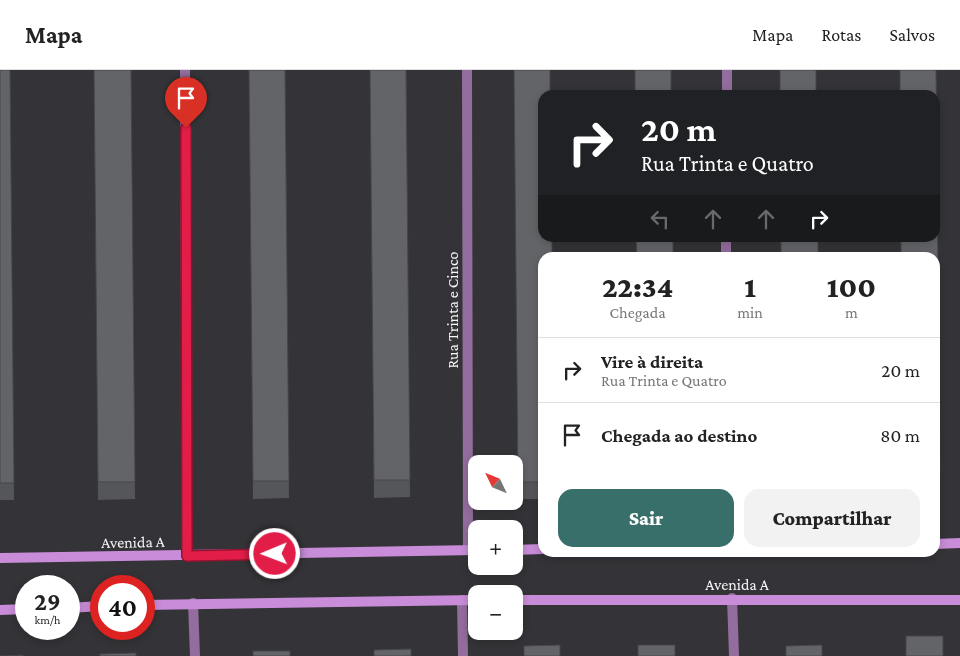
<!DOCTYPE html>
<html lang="pt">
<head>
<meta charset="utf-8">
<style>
  :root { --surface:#fff; --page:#f2f2f2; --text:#222; --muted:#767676; --line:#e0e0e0; --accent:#396f6a }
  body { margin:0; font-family:"Crimson Pro",serif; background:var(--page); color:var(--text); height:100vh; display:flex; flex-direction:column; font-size:19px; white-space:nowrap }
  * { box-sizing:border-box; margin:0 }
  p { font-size:16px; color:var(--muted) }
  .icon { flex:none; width:28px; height:28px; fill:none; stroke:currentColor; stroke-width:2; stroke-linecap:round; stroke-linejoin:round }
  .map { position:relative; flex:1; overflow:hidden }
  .panel { position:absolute; left:538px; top:182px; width:402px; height:305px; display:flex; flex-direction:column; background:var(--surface); border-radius:15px; box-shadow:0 2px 8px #0003 }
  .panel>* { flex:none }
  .hud { position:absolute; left:538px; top:20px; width:402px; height:152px; border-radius:15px; box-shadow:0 2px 8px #0003; background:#202124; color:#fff; overflow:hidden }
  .needle { width:32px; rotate:313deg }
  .buttons { position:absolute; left:468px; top:385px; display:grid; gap:10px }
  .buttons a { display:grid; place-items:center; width:55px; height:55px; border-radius:10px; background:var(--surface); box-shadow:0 2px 8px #0003; font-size:25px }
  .speed { position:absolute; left:15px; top:505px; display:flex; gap:10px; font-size:25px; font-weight:700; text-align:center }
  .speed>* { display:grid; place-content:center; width:65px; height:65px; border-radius:50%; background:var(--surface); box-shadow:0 2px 8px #0003; line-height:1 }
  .speed small { font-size:12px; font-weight:400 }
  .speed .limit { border:8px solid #d22; background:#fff; color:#111 }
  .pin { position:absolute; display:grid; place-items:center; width:42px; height:42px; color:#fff; margin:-51px -21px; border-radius:50% 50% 50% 0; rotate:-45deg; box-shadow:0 0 5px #0007 }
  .pin .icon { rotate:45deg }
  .me { position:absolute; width:55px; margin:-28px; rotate:269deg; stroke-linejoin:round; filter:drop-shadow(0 0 4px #0008) }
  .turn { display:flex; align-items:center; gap:18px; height:105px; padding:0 20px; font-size:22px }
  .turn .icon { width:65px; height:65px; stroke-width:2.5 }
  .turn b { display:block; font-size:35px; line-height:42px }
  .lanes { display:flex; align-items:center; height:48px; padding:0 20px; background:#0003; justify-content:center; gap:25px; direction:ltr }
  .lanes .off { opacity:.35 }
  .eta { display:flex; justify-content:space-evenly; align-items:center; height:85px; text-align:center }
  .eta b { font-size:30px; font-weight:800; line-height:35px }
  .primary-button { display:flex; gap:10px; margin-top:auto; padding:10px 20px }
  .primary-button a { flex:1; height:58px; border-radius:15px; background:var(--accent); color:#fff; font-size:20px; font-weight:800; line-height:58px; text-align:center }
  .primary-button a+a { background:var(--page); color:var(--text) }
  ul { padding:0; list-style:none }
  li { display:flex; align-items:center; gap:15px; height:65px; padding:0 20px; border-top:1px solid var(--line) }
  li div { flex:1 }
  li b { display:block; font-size:19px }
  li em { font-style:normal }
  header { display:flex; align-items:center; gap:30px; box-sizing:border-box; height:70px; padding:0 25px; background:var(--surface); border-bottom:1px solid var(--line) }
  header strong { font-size:24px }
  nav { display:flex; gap:28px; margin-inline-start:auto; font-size:18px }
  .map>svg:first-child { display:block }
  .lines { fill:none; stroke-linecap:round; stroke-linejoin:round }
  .street { stroke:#936d9d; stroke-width:10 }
  .secondary { stroke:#c88cd8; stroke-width:10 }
  .wall { fill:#555659 }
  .building { fill:#636468; stroke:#454649 }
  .route-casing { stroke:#92132f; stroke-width:12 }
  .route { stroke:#e11d48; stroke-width:9 }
  .labels { text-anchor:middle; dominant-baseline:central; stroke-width:5; stroke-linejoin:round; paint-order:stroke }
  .street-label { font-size:16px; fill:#f5f4f7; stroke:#343337 }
</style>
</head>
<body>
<header>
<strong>Mapa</strong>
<nav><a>Mapa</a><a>Rotas</a><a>Salvos</a></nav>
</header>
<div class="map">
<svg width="960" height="586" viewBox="0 0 960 586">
  <rect width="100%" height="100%" fill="#343337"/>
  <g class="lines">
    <!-- street -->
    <g class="street">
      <path d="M185,0L187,486"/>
      <path d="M467,0L468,480"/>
      <path d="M727,25V0"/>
      <path d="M726,188V168"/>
      <path d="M732,528L734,586"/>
      <path d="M462,530L463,586"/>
      <path d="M193,533L195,586"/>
    </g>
    <!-- secondary -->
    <g class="secondary">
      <path d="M935,474L960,473"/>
      <path d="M514,480L542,479"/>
      <path d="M0,488L476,480"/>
      <path d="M514,530H960"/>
      <path d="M144,535L476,530"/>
      <path d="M69,538L101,536"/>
      <path d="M0,540L26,539"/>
    </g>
  </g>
  <!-- wall -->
  <g class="wall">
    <path d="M0,0H10L14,430H0Z"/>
    <path d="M94,0H131L135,429L98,430Z"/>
    <path d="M249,0H285L289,428L253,429Z"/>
    <path d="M370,0H406L410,427L374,428Z"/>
    <path d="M514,0L542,188V429H518Z"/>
    <path d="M936,0L940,421H935V188Z"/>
  </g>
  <!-- building -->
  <g class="building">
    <path d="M0,0H10L14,413H0Z"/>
    <path d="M94,0H131L135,412H98Z"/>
    <path d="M249,0H285L289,411H253Z"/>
    <path d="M370,0H406L410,410H374Z"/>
    <path d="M514,0H550V25H542V168H552V188H542V412H518Z"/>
    <rect x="635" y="0" width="36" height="25"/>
    <rect x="780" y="0" width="36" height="25"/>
    <path d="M900,0H936L940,403L935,404V188H901V168H935V25H900Z"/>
    <path d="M636,168H673V188H637Z"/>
    <rect x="781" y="168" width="37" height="20"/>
    <rect x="906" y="566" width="37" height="20"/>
    <path d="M560,575V586H524V576Z"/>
    <rect x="638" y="575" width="37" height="11"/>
    <path d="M822,575V586H786V576Z"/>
    <path d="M411,579V586H374V580Z"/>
    <rect x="253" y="581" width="37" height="5"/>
    <path d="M136,583V586H100V584Z"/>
    <path d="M23,585V586H0Z"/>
  </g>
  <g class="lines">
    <!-- route casing -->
    <g class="route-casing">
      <path id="route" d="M186,58L187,486L275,484"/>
    </g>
    <!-- route -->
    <use href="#route" class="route"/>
  </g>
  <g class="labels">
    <!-- street labels -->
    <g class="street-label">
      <text transform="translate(452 240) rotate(-90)">Rua Trinta e Cinco</text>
      <text transform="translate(133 472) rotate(-1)">Avenida A</text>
      <text x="737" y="514">Avenida A</text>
    </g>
  </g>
</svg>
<div class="buttons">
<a><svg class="needle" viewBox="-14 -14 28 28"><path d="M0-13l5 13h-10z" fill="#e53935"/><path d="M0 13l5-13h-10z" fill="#767676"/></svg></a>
<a>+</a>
<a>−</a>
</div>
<div class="speed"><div>29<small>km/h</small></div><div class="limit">40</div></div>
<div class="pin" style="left:186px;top:58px;background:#d93025"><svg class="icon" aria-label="arrive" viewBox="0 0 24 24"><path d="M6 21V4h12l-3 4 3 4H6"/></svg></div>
<svg class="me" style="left:275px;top:484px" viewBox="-20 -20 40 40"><circle r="17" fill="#e11d48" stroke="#fff" stroke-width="3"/><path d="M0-11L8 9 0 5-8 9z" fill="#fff"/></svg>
<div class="hud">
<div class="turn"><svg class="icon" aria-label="right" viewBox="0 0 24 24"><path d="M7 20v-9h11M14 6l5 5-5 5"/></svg><div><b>20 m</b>Rua Trinta e Quatro</div></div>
<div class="lanes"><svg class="icon off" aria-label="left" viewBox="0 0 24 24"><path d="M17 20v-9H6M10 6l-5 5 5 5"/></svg><svg class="icon off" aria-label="ahead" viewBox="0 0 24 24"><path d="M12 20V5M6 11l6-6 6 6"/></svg><svg class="icon off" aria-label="ahead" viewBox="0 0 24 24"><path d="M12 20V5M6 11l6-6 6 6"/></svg><svg class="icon" aria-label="right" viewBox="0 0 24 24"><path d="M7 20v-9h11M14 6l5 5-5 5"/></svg></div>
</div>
<section class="panel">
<div class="eta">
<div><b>22:34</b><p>Chegada</p></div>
<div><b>1</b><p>min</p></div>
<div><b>100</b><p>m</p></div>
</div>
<ul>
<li><svg class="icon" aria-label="right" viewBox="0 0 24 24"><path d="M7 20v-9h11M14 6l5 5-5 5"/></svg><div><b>Vire à direita</b><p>Rua Trinta e Quatro</p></div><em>20 m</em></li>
<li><svg class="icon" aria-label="arrive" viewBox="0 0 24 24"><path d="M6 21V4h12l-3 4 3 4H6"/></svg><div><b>Chegada ao destino</b></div><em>80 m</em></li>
</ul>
<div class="primary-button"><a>Sair</a><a>Compartilhar</a></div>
</section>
</div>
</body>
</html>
